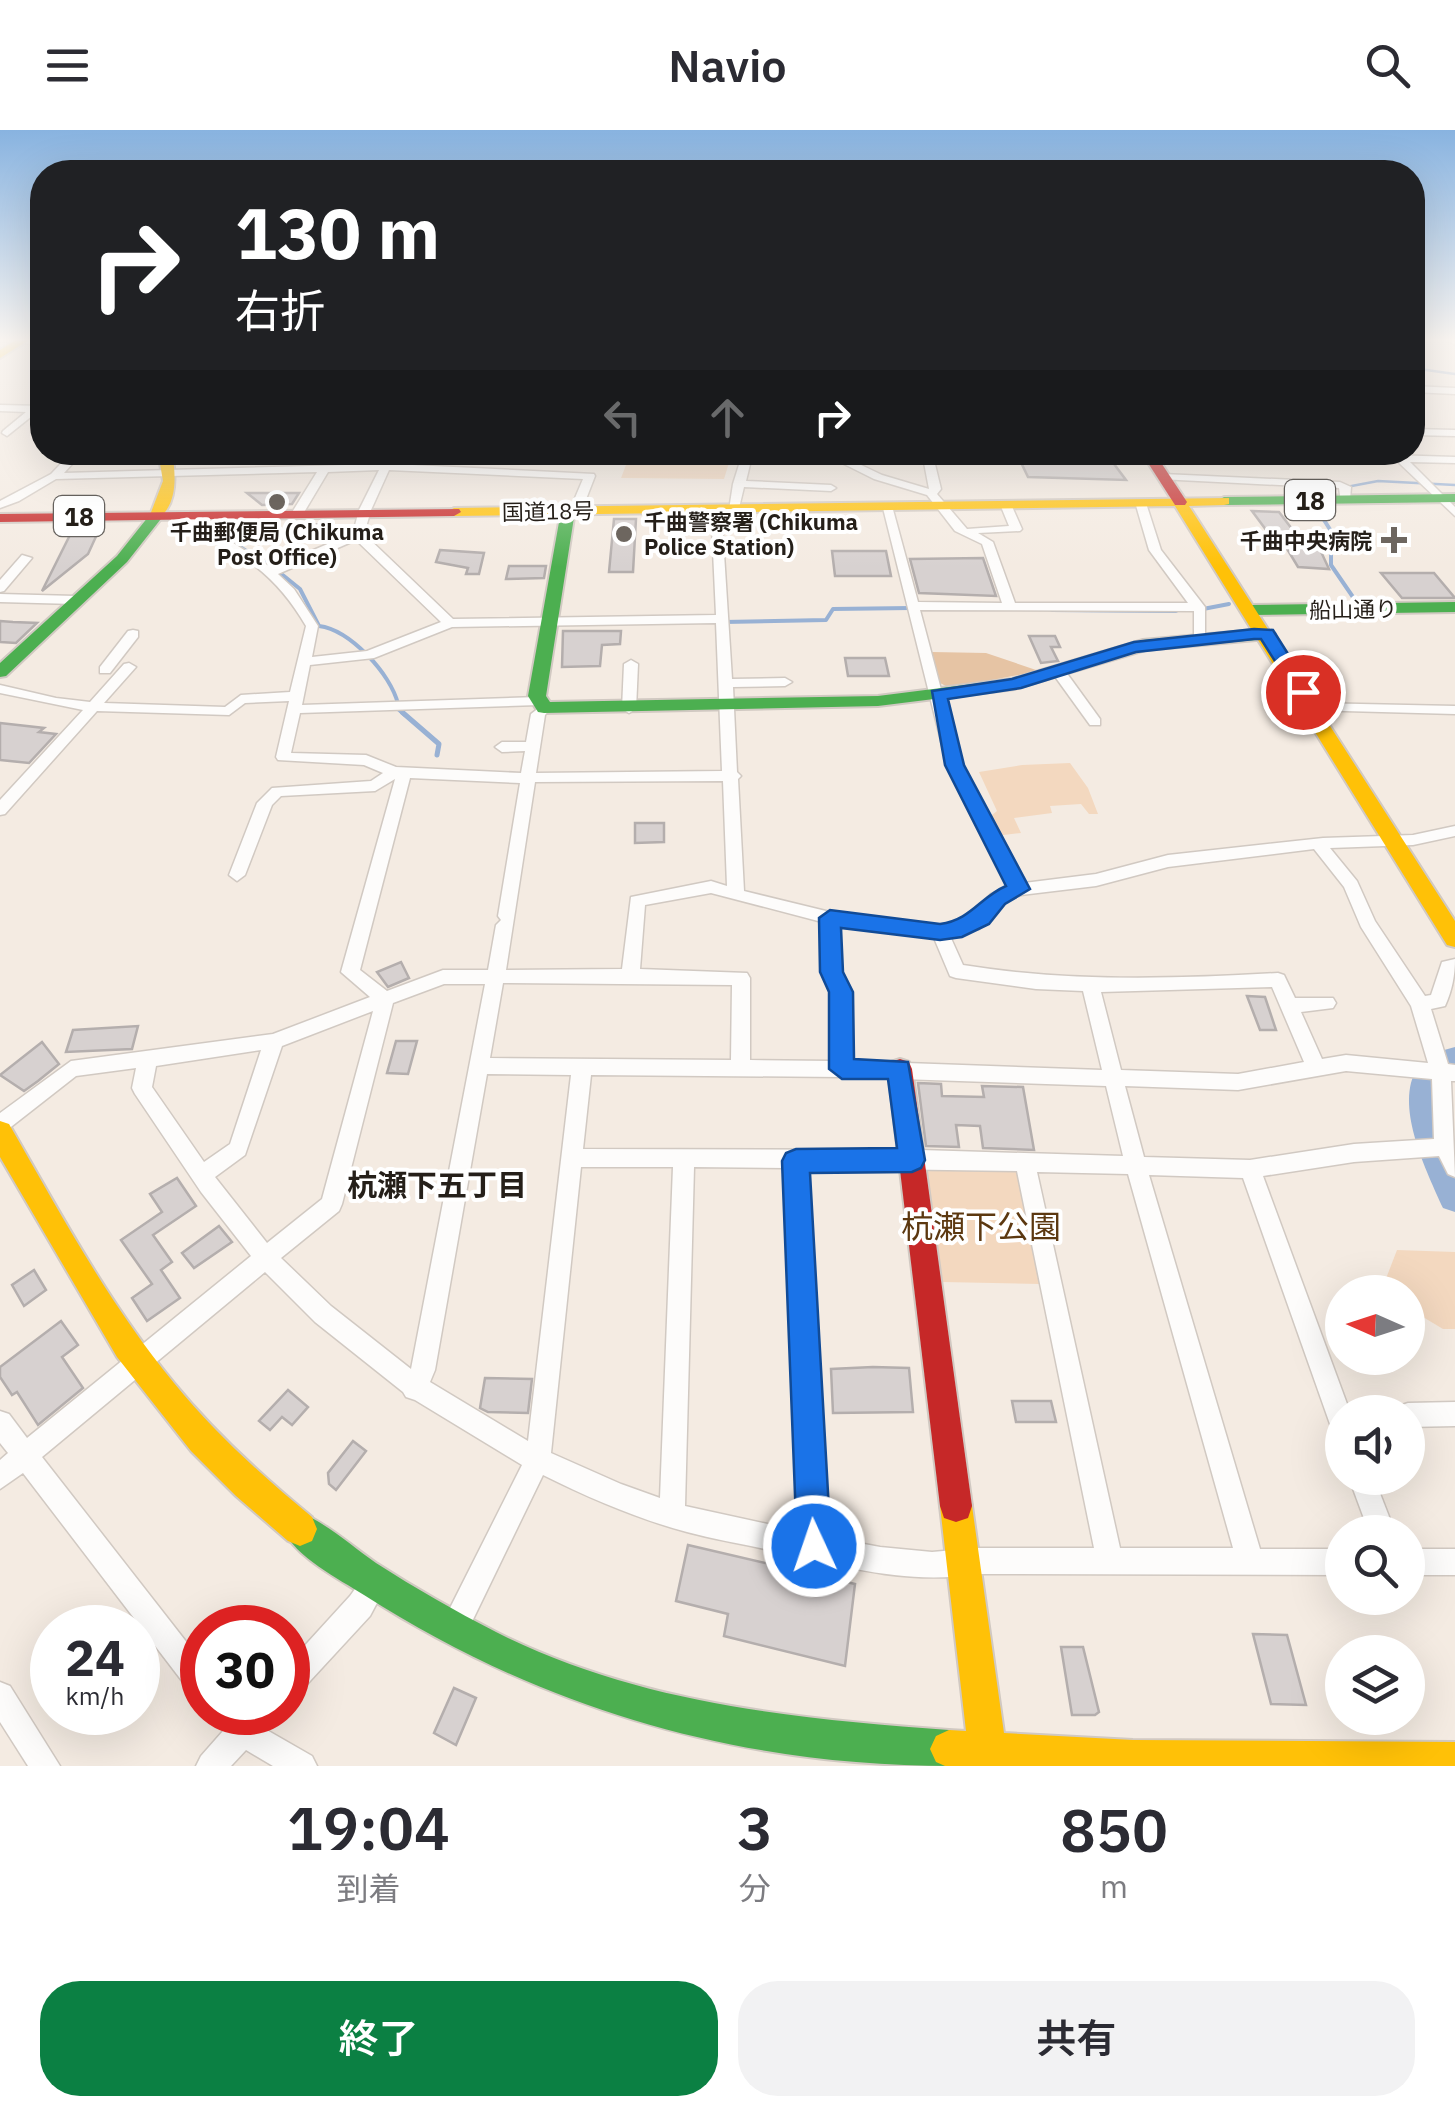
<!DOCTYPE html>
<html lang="ja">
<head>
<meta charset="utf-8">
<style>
  :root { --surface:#fff; --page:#f2f2f3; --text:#2b2b33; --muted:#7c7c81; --accent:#0b8043 }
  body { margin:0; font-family:"IBM Plex Sans","Noto Sans JP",sans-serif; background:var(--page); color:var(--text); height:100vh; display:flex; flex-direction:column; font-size:38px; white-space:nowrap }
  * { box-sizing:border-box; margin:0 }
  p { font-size:32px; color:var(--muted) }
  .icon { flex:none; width:55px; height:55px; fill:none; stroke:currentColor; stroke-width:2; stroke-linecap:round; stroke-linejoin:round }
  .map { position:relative; height:1636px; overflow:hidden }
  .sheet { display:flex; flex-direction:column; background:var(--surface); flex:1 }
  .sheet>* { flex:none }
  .top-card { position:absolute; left:30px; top:30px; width:1395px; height:305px; border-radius:40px; box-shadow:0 10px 40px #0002; background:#202124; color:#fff; overflow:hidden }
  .needle { width:65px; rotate:273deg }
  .fabs { position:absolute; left:1325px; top:1145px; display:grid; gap:20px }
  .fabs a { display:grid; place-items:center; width:100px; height:100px; border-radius:50%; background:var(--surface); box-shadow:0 10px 40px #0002; font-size:50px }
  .speed { position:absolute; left:30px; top:1475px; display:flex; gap:20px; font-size:50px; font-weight:700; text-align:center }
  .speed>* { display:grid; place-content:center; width:130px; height:130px; border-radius:50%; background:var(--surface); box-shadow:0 10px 40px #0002; line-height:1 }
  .speed small { font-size:25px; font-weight:400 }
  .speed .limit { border:15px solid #d22; background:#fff; color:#111 }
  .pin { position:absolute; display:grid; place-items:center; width:85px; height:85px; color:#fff; margin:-42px; border:5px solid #fff; border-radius:50%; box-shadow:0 2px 10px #0007 }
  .me { position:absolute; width:110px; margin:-55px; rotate:357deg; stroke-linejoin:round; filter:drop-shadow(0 0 8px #0008) }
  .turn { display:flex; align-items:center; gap:35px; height:210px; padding:0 40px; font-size:45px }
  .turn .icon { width:130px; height:130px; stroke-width:2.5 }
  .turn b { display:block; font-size:70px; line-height:85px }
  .lanes { display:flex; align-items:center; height:95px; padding:0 40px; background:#0003; justify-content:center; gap:50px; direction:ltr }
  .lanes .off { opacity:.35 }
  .eta { display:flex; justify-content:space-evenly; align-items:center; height:170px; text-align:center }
  .eta b { font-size:60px; font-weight:600; line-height:70px }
  .primary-button { display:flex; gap:20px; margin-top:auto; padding:20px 40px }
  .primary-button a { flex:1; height:115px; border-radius:40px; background:var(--accent); color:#fff; font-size:40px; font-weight:600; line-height:115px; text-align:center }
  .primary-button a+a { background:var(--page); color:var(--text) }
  header { display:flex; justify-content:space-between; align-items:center; height:130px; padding:0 40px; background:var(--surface); font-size:45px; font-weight:600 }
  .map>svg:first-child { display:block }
  .green { fill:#f3d8bf }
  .forest { fill:#e6c4a4 }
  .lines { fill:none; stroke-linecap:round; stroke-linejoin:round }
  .stream-far2 { stroke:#98b1d4; stroke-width:2.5 }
  .stream-far1 { stroke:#98b1d4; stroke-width:4 }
  .stream { stroke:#98b1d4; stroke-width:5 }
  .river { fill:#98b1d4; fill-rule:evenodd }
  .building { fill:#d7d1d0; stroke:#b4aead; stroke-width:2.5 }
  .street-casing { stroke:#d1c9c2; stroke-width:3 }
  .fast-casing { stroke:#d1c9c2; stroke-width:4 }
  .slow-casing { stroke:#d1c9c2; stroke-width:4 }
  .jam-casing { stroke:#d1c9c2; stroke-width:4 }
  .street { fill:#fdfcfb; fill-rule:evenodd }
  .fast { fill:#4caf50; fill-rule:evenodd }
  .slow { fill:#ffc107; fill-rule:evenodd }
  .jam { fill:#c62828; fill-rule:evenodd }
  .route { fill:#1a73e8; stroke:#114b97; stroke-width:2.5 }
  .poi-dot { fill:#6d665f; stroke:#fff; stroke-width:4 }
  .labels { text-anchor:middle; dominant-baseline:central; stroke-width:8; stroke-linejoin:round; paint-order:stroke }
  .far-street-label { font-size:22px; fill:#251f19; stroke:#fff }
  .far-poi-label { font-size:22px; font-weight:bold; fill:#251f19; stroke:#fff; text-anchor:start }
  .shield { fill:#fff; stroke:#66625e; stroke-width:2.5 }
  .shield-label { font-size:25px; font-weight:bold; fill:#251f19 }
  .neighbourhood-label { font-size:30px; font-weight:bold; fill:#251f19; stroke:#fff }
  .near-park-label { font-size:32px; fill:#5c3810; stroke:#fff }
</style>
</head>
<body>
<header><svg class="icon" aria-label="menu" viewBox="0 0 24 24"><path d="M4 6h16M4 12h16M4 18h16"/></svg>Navio<svg class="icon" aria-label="search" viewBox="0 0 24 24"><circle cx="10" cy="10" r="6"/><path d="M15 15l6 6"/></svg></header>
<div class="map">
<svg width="1455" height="1636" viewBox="0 0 1455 1636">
  <rect width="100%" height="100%" fill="#f4ebe2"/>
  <!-- green -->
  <g class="green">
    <path d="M631,322H732V323L724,349L621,348Z"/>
    <path d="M1070,633L1088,658L1098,684H1089L1081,674L1050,676L1052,683L1014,688L1021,703L995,706L987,689L997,681L979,642L1022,635Z"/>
    <path d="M926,1035L1017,1037L1040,1154L942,1152Z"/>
    <path d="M1397,1120L1455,1122V1199H1443L1408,1178V1162L1382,1159Z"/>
  </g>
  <!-- forest -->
  <path class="forest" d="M932,522L986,523L1039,541L950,558L940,553Z"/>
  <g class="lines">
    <!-- stream-far2 -->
    <g class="stream-far2">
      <path d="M1412,238L1455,244"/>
      <path d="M1341,358L1378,351L1455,355"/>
    </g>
    <!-- stream-far1 -->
    <g class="stream-far1">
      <path d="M1330,381L1324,390L1331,401V435L1355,470"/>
      <path d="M218,403L275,439"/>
      <path d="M279,442L300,459L319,496C350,500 391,544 398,574"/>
      <path d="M1203,479L1229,474"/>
      <path d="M1052,480L1176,481"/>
      <path d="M724,492L826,490L833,479L911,478"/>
      <path d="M398,579L405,585"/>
    </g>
    <!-- stream -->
    <path class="stream" d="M402,582L439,614L437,625"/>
    <!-- river -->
    <g class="river">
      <path d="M1455,917V941L1437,940L1433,931L1437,922Z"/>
      <path d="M1426,938L1437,942L1445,1007L1455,1030V1082L1443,1078C1427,1042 1396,980 1415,942Z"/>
    </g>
  </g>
  <!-- building -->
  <g class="building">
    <path d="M1016,322H1105L1126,350L1028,347Z"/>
    <path d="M247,363H299L292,374L262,375Z"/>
    <path d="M1252,381L1279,382L1302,412L1317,413L1329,439L1298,437L1283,412H1275Z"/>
    <path d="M614,389H636L633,442H609Z"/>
    <path d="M332,393L325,408L316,412L290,397Z"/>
    <path d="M99,400L88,424L42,461L71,403Z"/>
    <path d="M440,420L484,423L479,444H466L468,438L436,432Z"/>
    <path d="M832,421H886L891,446H835Z"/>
    <path d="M983,428L996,466L919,463L910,429Z"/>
    <path d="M509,436H546L544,448L506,449Z"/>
    <path d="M1381,443H1434L1455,468H1402Z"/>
    <path d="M0,491L13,492L37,493L16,513L0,512Z"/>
    <path d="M563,501H621L620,514L602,515L600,536L562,537Z"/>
    <path d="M1029,506H1055L1060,517H1051L1058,531L1041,533Z"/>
    <path d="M845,528H885L889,546H848Z"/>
    <path d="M0,593L44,598L39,602L56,604L29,633L0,630Z"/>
    <path d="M635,693H664V712L635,713Z"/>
    <path d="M401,832L409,848L388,857L377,842Z"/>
    <path d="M1247,866L1265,867L1276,900H1260Z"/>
    <path d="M138,896L132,919L66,922L73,900Z"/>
    <path d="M396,911H417L408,944L387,943Z"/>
    <path d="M42,912L59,934L38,951L24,961L0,945Z"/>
    <path d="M918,953L941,954L942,966L984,967L982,956L1023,957L1034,1020L983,1018L980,996L956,995L959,1017L926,1016Z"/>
    <path d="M177,1048L196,1076L153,1105L172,1132L161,1140L180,1168L147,1191L132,1168L152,1154L121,1110L162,1082L150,1064Z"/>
    <path d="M219,1096L232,1112L194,1138L182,1123Z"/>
    <path d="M34,1140L46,1160L24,1176L12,1155Z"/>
    <path d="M61,1191L78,1215L62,1227L83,1258L38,1295L17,1262L12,1265L0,1247V1237Z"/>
    <path d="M873,1237L909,1238L913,1282L833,1283L831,1239Z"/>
    <path d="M485,1248L532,1249L528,1283L488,1282L480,1278Z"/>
    <path d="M288,1260L308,1277L292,1295L282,1287L270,1300L259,1291Z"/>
    <path d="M1012,1271H1051L1056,1292H1016Z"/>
    <path d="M353,1311L366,1321L336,1360L329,1354L328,1343Z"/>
    <path d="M688,1415L855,1454L845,1536L724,1506L728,1484L676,1471Z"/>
    <path d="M1253,1504L1287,1505L1306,1575L1271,1574Z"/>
    <path d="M1061,1517H1083L1099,1582L1095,1585H1072Z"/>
    <path d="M454,1558L476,1568L456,1615L434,1603Z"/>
  </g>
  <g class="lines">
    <!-- street casing -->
    <g class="street-casing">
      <g id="street">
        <path d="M0,208L42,210V215L0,211Z"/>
        <path d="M1444,208H1455V215Z"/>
        <path d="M1412,256L1455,258V264L1412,262Z"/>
        <path d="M0,275L42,276V282H37L7,306L2,303L3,301L26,282L0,281Z"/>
        <path d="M1412,299L1455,300V306L1412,305Z"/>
        <path d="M72,322H83L64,343L382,334L388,322H398L392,334L594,344L595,346L583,377L568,384L562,381L572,375L583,349L389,340L371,380L364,404L453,489L716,485L711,378L721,376L732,549L785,548L792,552L785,556L733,557L737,642L741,646L738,649L744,761L830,782L940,796L968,790L991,764L1009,756L947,635L882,374L892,376L918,472L1002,473L982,414L955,401L927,365L874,349L820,322H834L882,345L929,359L922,322H932L941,359L937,364L967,399L1009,396L1000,374L1010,372L1022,399L1020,401L978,403L993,412L1015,473H1188L1149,420L1135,372L1145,370L1161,420L1205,477V511L1200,512L1194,508V481L920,480L961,635L1024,753L1096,744L1168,725L1323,708L1413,705L1455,696V706L1413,715L1330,718L1357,751L1375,791L1425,866L1431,865L1442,832L1455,829C1455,845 1452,861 1445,876L1431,879L1448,934L1455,935V951H1451L1455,1047L1448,1044L1439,1026L1354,1032L1263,1046L1350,1282H1342V1306L1333,1303L1330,1294L1243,1048L1149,1045L1260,1419H1342V1445L977,1444C910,1455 843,1437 778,1422C748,1415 717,1410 687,1402C638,1389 589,1368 543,1345L465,1506L455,1510L445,1506L441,1496L522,1335L415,1270L406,1267L403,1262L315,1192L265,1142L42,1327L202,1532V1568L192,1564L23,1343L0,1359V1330L8,1323L0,1313V1281L9,1284L27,1308L251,1126L201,1062L135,964L132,958L136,938L76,946L7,1000L0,1003V983L71,931L273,904L370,867L341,842L395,649L375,661L281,666L272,675L245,745L237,751L229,745L257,673L272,658L371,651L383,643L364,635L278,630L276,627L289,571L245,573L229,585L97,581L5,684L0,685V670L83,580L0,563V555L56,568L90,572L124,534L129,533L136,537L104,573L225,577L241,565L290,562L306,496C292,472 277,453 255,436C234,421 197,409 186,385L196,383L201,392L272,438L353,403L359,380L379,340L328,342L303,384L297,387L291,384L317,342L56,349L19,371L0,378V371L51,344ZM356,410L441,492L367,521L312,527L318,496L294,459L278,444ZM716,493L722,641L536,643L545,585L551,578L544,574L531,584L526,612H502L495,617L502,622L525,621L521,643L396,637L366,625L291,623L300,583L538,575L545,571L538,567L302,575L310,535L374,528L452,497ZM410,648L520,653L498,786L501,790L496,795L488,840H443L387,861L360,840ZM723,651L727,756L711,751L631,767L622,839L506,840L535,652ZM1314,719L1344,757L1361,797L1411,876L1428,933L1346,925L1322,929L1301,882L1333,878L1336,873L1333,868H1295L1284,845L1278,843C1172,849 1068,852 963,835L950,806L979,799L1003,772L1021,765L1096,756L1168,737ZM711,763L822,792V842L832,862V931L750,930V848L747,843L640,839L645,775ZM839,795L934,808L950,846L956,848L1036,859L1083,861L1102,940L851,931L850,862L840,842ZM503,853L732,855L731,930L490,928ZM444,854H485L411,1239L331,1176L281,1128L339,1081L342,1074L393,873ZM1272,857L1304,932L1238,944L1121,940L1101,862ZM373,881L322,1069L267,1113L215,1047L245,1025L282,916ZM261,920L230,1014L204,1032L152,957L156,936ZM1346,941L1432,949L1434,1009L1354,1014L1250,1030L1144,1027L1125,956L1238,960ZM487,944L571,945L528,1311L430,1252L435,1240ZM591,945L842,947L1106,956L1123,1026L921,1020L583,1019ZM581,1037H673L660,1368L621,1354L551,1323ZM694,1037L786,1038L800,1401L685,1376ZM807,1038L1017,1041L1094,1418H977L932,1422L880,1417L827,1407ZM1037,1042L1128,1044L1233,1418H1120Z"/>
        <path d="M743,322H753L746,351L831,355L836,358L831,361L744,357L739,378L729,380L733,354Z"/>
        <path d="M1294,322L1455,327V333L1410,332L1455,377V386L1398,332L1332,331Z"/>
        <path d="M1163,344L1340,352L1351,357L1350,370L1341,372L1339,358L1159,349L1158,347Z"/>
        <path d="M22,425L32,428L4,461L0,462V450Z"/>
        <path d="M0,464L75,466L81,470L75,474L0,472Z"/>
        <path d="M133,500L138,501V507L110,543H100V537L128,501Z"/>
        <path d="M631,530L638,534L636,579L629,583L622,579L624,534Z"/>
        <path d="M1058,537L1063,538L1100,589V595H1090L1051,541Z"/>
        <path d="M1313,573L1455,576V584L1308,580V574Z"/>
        <path d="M1455,1272V1296L1408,1297V1282H1397L1399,1276L1408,1273Z"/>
        <path d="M1349,1348H1374L1395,1402H1369Z"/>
        <rect x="1408" y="1419" width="47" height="26"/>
        <path d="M374,1441L383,1445L387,1454L370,1486L298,1564L288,1568V1534L350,1466L365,1445Z"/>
        <path d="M0,1552L10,1556L60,1636H28L0,1592Z"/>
        <path d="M212,1582H275L265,1599L312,1626L317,1636H273L246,1620L231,1636H196L201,1626L223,1601Z"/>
      </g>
    </g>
    <!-- fast casing -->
    <g class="fast-casing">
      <g id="fast">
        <path d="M1455,364V372L1224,375L1217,371L1224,367Z"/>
        <path d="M568,377L575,381L546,566L550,572L878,566L1012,549L1143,510L1267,499L1275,504L1267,509L1145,520L1014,559L878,576L544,583L538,582L528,566L561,381Z"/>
        <path d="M152,382L164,385L127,432L6,546L0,547V533L117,426Z"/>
        <path d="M1455,472V482L1252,485L1244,480L1252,475Z"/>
        <path d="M300,1382C327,1394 352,1416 376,1433C415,1458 455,1481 496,1502C636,1573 795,1589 949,1600L962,1606L968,1619L962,1632L953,1636C739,1636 544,1580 364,1465C339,1449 295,1427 283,1399L288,1387Z"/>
      </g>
    </g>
    <!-- slow casing -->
    <g class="slow-casing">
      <g id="slow">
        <path d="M19,208H32L0,228V220Z"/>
        <path d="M158,322H172C176,345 178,376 157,389L150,385L163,351Z"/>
        <path d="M1229,368V374L1224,375L1189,376L1455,791V817L1447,815L1175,376L454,386L447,382L454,378Z"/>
        <path d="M0,991L9,994C60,1083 109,1174 174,1253C215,1303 262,1346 312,1387L317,1399L312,1411L300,1416L288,1411L236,1366L191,1321L117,1227L0,1027Z"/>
        <path d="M956,1360L968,1364L972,1376L1004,1603L1133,1610L1455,1612V1636H945L936,1632L930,1619L936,1606L949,1600L966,1601L940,1376L944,1364Z"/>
      </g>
    </g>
    <!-- jam casing -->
    <g class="jam-casing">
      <g id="jam">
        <path d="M1141,322H1154L1187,372L1185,375H1175Z"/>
        <path d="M459,379L461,382L454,386L0,392V384Z"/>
        <path d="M900,929L909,932L912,939L972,1376L968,1388L956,1392L944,1388L940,1376L888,939L891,932Z"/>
      </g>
    </g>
    <!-- street -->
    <use href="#street" class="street"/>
    <!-- fast -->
    <use href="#fast" class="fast"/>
    <!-- slow -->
    <use href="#slow" class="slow"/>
    <!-- jam -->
    <use href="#jam" class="jam"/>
  </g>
  <!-- sky -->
  <linearGradient id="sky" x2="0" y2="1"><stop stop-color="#88b3e0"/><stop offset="0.48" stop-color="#faf6f2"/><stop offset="1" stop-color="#faf6f2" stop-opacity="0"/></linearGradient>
  <rect width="1455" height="437" fill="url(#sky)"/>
  <!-- route -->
  <path class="route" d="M1254,499L1273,500L1312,562L1309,566H1297L1261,509H1254L1136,522L1021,558L948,569L964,635L1030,759L1005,774L989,794L962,807L940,810L841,798L843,842L853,862L854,929L908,932L925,1030L921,1038L912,1042L810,1043L831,1416L826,1429L814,1434L802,1429L797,1416L782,1031L786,1023L796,1019L897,1018L888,949H842L829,939V862L820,842L819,788L830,780L940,794C971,790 980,767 1006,756L945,635L932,561L1012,549L1134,512Z"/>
  <!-- markers -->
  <g class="poi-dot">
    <circle cx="277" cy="372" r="10"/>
    <circle cx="624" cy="404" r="10"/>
    <path d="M1389 395h10v10h10v10h-10v10h-10v-10h-10v-10h10z"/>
  </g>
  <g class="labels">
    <!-- far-street labels -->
    <g class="far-street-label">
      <text transform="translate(548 381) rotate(-1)">国道18号</text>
      <text transform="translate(1353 479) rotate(-1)">船山通り</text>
    </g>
    <!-- far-poi labels -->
    <g class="far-poi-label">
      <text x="644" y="391">千曲警察署 (Chikuma<tspan x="644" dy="25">Police Station)</tspan></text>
      <text x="277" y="401" text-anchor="middle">千曲郵便局 (Chikuma<tspan x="277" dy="25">Post Office)</tspan></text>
      <text x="1372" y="410" text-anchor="end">千曲中央病院</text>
    </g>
    <!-- shield labels -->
    <g class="shield">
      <rect x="1285" y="350" width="50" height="40" rx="8"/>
      <rect x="54" y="366" width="50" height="40" rx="8"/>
    </g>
    <g class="shield-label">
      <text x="1310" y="370">18</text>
      <text x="79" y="386">18</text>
    </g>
    <!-- neighbourhood labels -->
    <g class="neighbourhood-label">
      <text x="437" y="1054">杭瀬下五丁目</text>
    </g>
    <!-- near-park labels -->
    <g class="near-park-label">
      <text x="981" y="1096">杭瀬下公園</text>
    </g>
  </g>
</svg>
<div class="fabs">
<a><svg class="needle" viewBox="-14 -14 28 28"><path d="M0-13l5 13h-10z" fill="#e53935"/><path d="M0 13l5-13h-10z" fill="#7c7c81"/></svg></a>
<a><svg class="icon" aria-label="sound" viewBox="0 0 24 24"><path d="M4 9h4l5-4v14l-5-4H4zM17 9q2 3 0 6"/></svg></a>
<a><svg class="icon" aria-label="search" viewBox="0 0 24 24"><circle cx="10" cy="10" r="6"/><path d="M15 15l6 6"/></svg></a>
<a><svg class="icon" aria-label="layers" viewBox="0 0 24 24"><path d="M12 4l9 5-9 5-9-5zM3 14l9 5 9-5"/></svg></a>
</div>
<div class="speed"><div>24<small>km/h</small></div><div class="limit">30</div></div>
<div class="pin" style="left:1303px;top:562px;background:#d93025"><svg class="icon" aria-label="arrive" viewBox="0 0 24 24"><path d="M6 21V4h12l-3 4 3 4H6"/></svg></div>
<svg class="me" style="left:814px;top:1416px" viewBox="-20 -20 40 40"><circle r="17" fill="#1a73e8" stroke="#fff" stroke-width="3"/><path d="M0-11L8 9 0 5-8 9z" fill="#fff"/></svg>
<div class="top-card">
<div class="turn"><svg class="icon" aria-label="right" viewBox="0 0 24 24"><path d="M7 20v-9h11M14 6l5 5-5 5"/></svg><div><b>130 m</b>右折</div></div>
<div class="lanes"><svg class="icon off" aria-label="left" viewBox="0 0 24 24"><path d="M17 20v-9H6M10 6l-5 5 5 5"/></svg><svg class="icon off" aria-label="ahead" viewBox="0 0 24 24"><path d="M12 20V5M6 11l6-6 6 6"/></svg><svg class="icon" aria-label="right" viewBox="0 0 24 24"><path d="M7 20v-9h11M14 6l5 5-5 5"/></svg></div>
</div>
</div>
<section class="sheet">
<div class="eta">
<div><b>19:04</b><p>到着</p></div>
<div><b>3</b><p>分</p></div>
<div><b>850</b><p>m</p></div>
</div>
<div class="primary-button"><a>終了</a><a>共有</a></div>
</section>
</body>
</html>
